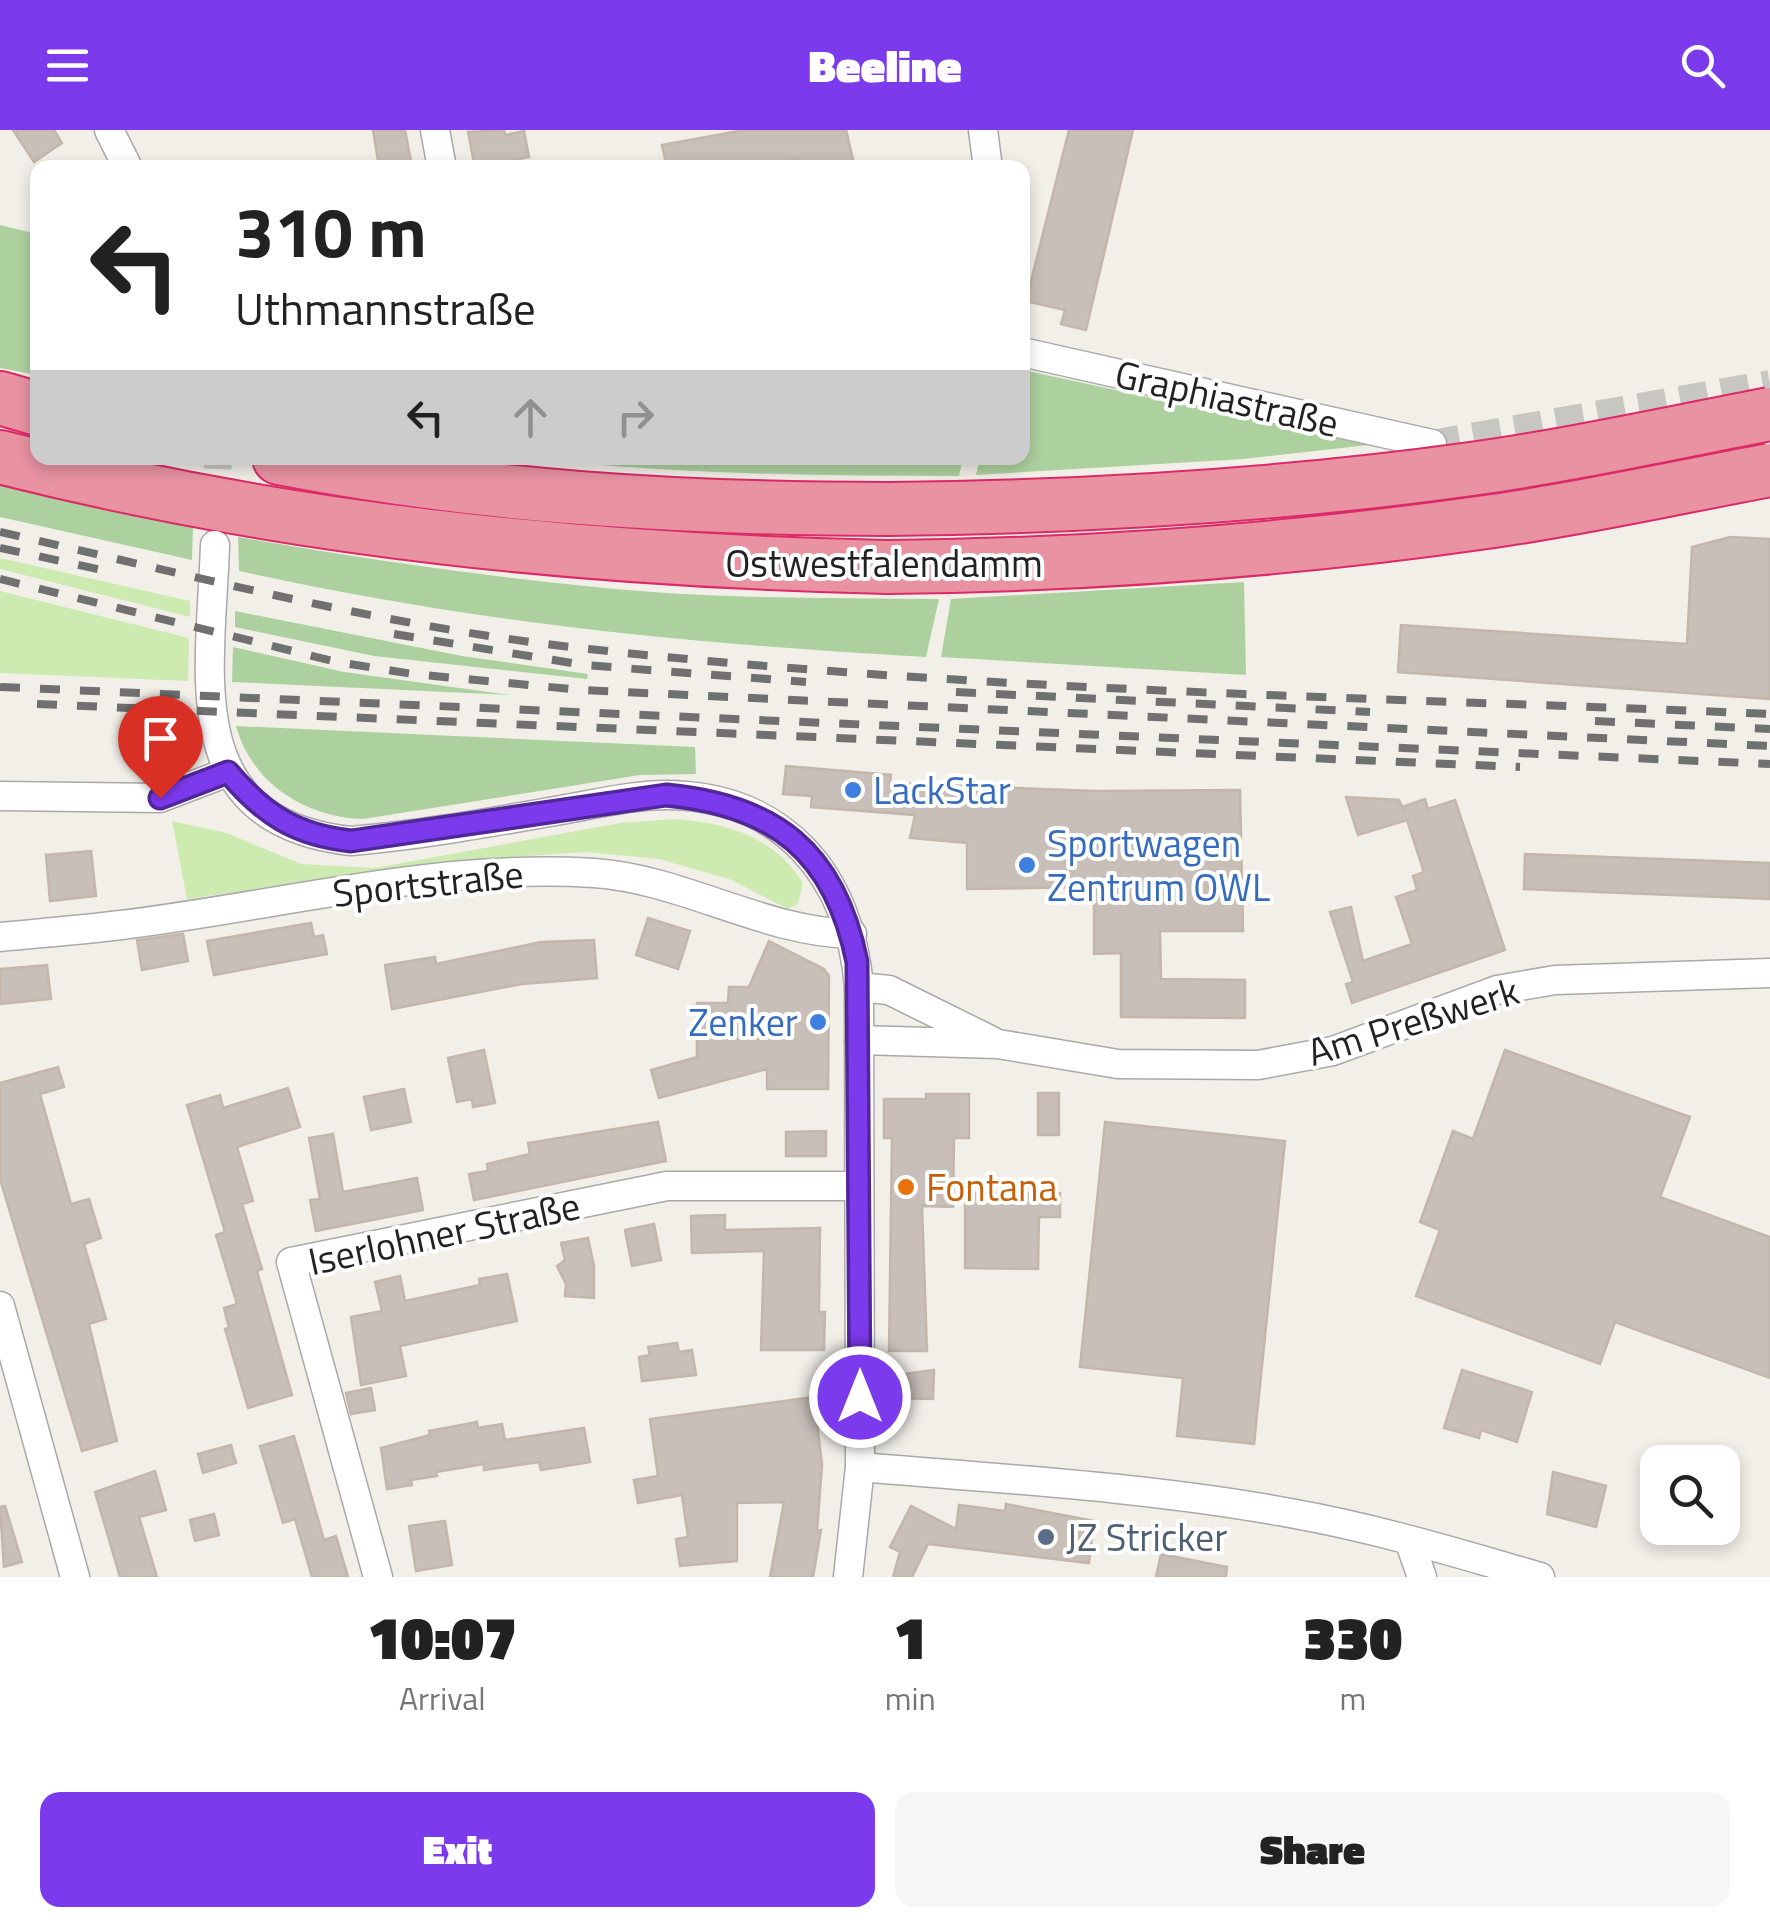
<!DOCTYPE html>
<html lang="en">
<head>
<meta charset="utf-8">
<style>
  :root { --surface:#fff; --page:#f6f6f6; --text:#222; --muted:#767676; --accent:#7c3aed }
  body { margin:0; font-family:"Titillium Web",sans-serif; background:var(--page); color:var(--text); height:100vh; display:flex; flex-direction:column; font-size:38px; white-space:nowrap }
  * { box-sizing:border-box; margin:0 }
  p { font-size:32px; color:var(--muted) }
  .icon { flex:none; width:55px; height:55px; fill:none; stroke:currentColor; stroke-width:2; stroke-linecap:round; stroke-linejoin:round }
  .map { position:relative; height:1447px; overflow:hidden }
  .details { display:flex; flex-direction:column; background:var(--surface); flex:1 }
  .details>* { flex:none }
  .banner { position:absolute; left:30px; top:30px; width:1000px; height:305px; border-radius:20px; box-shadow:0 5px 15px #0003; background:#fff; color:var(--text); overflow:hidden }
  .controls { position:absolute; left:1640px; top:1315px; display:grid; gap:20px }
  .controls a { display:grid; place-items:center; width:100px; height:100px; border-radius:20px; background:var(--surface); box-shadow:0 5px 15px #0003; font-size:50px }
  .pin { position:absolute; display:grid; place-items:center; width:85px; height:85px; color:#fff; margin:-102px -42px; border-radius:50% 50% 50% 0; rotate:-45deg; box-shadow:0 0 10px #0007 }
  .pin .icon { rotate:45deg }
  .me { position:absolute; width:110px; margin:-55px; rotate:0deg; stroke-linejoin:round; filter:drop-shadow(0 0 8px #0008) }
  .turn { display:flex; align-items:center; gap:35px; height:210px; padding:0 40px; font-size:45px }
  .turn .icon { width:130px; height:130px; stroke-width:2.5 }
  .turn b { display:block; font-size:70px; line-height:85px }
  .lanes { display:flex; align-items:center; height:95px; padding:0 40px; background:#0003; justify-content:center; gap:50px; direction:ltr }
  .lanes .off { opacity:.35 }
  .eta { display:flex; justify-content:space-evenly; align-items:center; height:170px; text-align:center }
  .eta b { font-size:60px; font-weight:800; line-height:70px }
  .cta { display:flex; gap:20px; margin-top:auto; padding:20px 40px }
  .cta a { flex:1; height:115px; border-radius:20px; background:var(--accent); color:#fff; font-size:40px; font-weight:800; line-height:115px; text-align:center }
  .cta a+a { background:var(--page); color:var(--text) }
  header { display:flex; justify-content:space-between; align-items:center; height:130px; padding:0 40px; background:var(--accent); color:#fff; font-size:45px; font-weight:800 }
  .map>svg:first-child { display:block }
  .grass { fill:#cdebb0 }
  .forest { fill:#add19e }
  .building { fill:#c7bfb8; stroke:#c4b6ab; stroke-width:2.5 }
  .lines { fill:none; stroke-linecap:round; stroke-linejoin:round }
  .street-tunnel { stroke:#c8c6c1; stroke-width:28; stroke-dasharray:28 14; stroke-linecap:butt }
  .street-casing { stroke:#a9a9a9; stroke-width:31 }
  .highway-casing { stroke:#dc2a67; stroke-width:56 }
  .street { stroke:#fff; stroke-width:28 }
  .highway { stroke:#e892a2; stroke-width:52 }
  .rail { stroke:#707070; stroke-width:8; stroke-dasharray:20 20; stroke-linecap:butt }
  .highway-bridge-casing { stroke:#dc2a67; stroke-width:56; stroke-linecap:butt }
  .highway-bridge { stroke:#e892a2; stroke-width:52 }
  .route-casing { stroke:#51269a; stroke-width:25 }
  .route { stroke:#7c3aed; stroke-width:18 }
  .shop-dot { fill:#3f7fe0; stroke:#fff; stroke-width:4 }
  .food-dot { fill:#e8710a; stroke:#fff; stroke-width:4 }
  .service-dot { fill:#5c6f8a; stroke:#fff; stroke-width:4 }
  .labels { text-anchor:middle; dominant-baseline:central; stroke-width:8; stroke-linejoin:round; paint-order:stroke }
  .street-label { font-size:38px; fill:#222; stroke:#fff }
  .shop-label { font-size:38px; fill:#366cbe; stroke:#fff; text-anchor:start }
  .food-label { font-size:38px; fill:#c56008; stroke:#fff; text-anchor:start }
  .service-label { font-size:38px; fill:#4e5e75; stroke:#fff; text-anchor:start }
</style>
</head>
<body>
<header><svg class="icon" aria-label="menu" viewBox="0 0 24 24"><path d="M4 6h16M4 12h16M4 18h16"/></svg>Beeline<svg class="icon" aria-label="search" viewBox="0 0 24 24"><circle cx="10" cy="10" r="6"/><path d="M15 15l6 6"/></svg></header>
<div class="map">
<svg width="1770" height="1447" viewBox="0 0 1770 1447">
  <rect width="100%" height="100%" fill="#f2efe9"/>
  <!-- grass -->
  <g class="grass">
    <path d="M0,428L190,471V487L0,439Z"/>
    <path d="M0,461L189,508L188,551L0,543Z"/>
    <path d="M676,689C728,693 774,707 803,753L798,774L788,779L729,749L659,729L586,722L440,732L187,769L172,691L227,703L301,734L375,738L620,693Z"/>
  </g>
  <!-- forest -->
  <g class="forest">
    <path d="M0,95L37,104V245L0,238Z"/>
    <path d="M1023,240L1369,315L1243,329L976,345L980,328H1022Z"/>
    <path d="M528,328H963L959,346C815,346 671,344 528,328Z"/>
    <path d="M0,353L193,397L192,430L0,387Z"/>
    <path d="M238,407C357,428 475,445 595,457C709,469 824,468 939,469L926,527C690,514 469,492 239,441Z"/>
    <path d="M1244,452L1246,545L941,527L951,469Z"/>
    <path d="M235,481L462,526L588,544L587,549L374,526L235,497Z"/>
    <path d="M233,517L344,542L510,565L232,552Z"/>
    <path d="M236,596L695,617L696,644L640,645L363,689C306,687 252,654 236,596Z"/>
  </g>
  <!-- building -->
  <g class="building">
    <path d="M13,0H54L62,13L34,32Z"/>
    <path d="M373,0H405L411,31L379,37Z"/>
    <path d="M504,0L505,5L524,1L529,27L475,38L468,2Z"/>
    <path d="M744,0H846L855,38H800L798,28L758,38H667L662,15Z"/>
    <path d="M1069,0H1133L1086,200L1061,194L1065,180L1026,171Z"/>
    <path d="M1730,407L1770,409V569L1398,542L1401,495L1687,514L1692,417Z"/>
    <path d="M786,636L891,645L890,653L1094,661L1240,660L1243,801H1160L1161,849L1245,850V888L1121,887V823L1094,824V757L967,759V713L910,708L915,685L811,677L812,666L783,664Z"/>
    <path d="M1346,667L1399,670L1404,681L1402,677L1425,669L1428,679L1455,670L1505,820L1352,873L1346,854L1353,852L1330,782L1351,777L1363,831L1412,814L1396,767L1417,760L1413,746L1424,742L1407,690L1358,705Z"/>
    <path d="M91,721L96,766L50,771L46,725Z"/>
    <path d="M1525,724L1770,733V769L1524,759Z"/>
    <path d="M648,788L690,801L678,839L636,825Z"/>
    <path d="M311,793L314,807L323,805L327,824L214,845L207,811Z"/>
    <path d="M183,804L188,831L142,840L137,810Z"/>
    <path d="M594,810L597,848L522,854L392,879L385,835L435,827L436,834L541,812Z"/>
    <path d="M769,811L824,839L829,846L828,959H767V939L659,968L651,940L697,927V873H728L729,857H749Z"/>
    <path d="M47,835L51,869L0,874V839Z"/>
    <path d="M484,920L495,973L473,977L472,969L457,972L448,928Z"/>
    <path d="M1505,920L1690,987L1660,1067L1770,1107V1248L1615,1192L1600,1234L1416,1166L1440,1100L1420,1092L1453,1001L1473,1009Z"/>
    <path d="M58,937L64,957L40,964L71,1074L89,1069L101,1108L84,1114L106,1189L89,1194L117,1311L82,1321L0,1049V953Z"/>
    <path d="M288,958L300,997L237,1017L253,1071L242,1074L262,1139L257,1141L292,1265L248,1278L225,1199L229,1198L224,1178L237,1174L216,1105L225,1102L187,975L220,965L223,978Z"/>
    <path d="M404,959L411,992L371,1000L364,967Z"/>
    <rect x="1038" y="963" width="21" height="42"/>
    <path d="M926,964H969V1008H954L953,1077L922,1076L927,1221H889L892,1008H884V969H926Z"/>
    <path d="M658,992L666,1031L474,1070L469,1044L488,1041L487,1034L530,1024L528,1013Z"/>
    <path d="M1105,992L1285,1011L1254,1314L1177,1306L1183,1248L1080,1237Z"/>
    <path d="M826,1001V1026H786V1002Z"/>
    <path d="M333,1004L343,1062L417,1048L423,1080L316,1101L310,1070L320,1069L309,1008Z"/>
    <path d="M965,1063H1060V1087H1039L1038,1139L965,1138Z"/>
    <path d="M725,1085V1100L820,1098L819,1182H825L824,1220H761L764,1121L692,1123L691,1086Z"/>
    <path d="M654,1094L661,1130L632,1136L625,1100Z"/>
    <path d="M588,1108L594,1136V1168L565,1166L566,1154L557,1136L565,1130L561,1113Z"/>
    <path d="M507,1144L517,1191L400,1216L406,1246L361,1255L351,1187L382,1181L375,1152L400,1146L405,1171L480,1155L479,1149Z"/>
    <path d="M677,1213L679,1222L692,1220L696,1245L642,1251L639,1227L650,1225L648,1217Z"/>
    <path d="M934,1240L933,1269L889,1268V1246Z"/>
    <path d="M1462,1240L1532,1262L1517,1312L1481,1300L1479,1308L1444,1298Z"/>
    <path d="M371,1258L375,1280L351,1284L346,1263Z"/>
    <path d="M814,1267L822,1335L817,1401L821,1400L813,1447H770L784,1372L737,1373V1431L680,1436L676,1409L688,1407L682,1365L638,1373L634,1350L658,1346L650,1289Z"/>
    <path d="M477,1292L478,1298L502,1294L505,1310L584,1298L590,1332L541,1340L539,1332L484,1340V1334L436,1342L437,1346L411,1350L412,1355L387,1359L381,1318L430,1305L429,1301Z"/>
    <path d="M294,1306L324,1410L336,1406L348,1447H312L295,1389L283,1393L260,1316Z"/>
    <path d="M231,1315L236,1333L203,1343L198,1324Z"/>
    <path d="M155,1341L166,1380L139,1387L157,1447H120L95,1362Z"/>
    <path d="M1553,1342L1606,1356L1596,1397L1547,1384Z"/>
    <path d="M1006,1374L1094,1391L1089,1433L928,1414L912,1447H893L900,1422L890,1417L911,1376L956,1399L959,1375L1005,1381Z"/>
    <path d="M5,1376L22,1432L4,1437L0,1377Z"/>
    <path d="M214,1384L219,1405L195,1411L190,1390Z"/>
    <path d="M445,1391L452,1435L416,1441L409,1396Z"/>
    <path d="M1161,1424L1227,1437L1226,1447H1156Z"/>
  </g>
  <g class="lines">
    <!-- street-tunnel -->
    <g class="street-tunnel">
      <path d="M1432,314L1770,254"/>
      <path d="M216,381L218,328"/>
    </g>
    <!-- street casing -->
    <g class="street-casing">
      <g id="street">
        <path d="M109,0L128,38"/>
        <path d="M435,0L442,38"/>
        <path d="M983,0L988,38"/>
        <path d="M1022,222L1432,314"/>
        <path d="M215,415C211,543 177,692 351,711C422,705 492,692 561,680C596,674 632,665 667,665C784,666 850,746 859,857L860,1337L848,1447"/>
        <path d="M0,666L160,668L228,642"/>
        <path d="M0,807C40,803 81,800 121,795C279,776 433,733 594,743C683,749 763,802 852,804"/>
        <path d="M859,857L889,860L992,911"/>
        <path d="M859,910L998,914L1118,934L1258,935L1333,921L1497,860L1555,850L1770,843"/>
        <path d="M0,1176L75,1447"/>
        <path d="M860,1337C1003,1349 1149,1357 1290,1383C1375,1398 1457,1423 1540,1447"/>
        <path d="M1409,1410L1422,1447"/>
        <path d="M378,1447L291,1132L667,1056H858"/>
      </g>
    </g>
    <!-- highway casing -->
    <g class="highway-casing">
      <g id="highway">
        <path d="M0,268L38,279"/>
        <path d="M0,327C290,401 588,430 887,437"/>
        <path d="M279,328C479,367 684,379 888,379"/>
      </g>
    </g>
    <!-- street -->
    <use href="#street" class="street"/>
    <!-- highway -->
    <use href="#highway" class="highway"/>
    <!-- rail -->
    <g class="rail">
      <path d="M0,402C195,446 390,498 589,519C980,562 1377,567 1770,584"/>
      <path d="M0,418L116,443"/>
      <path d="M0,449L337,532L413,544L581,560L1770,616"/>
      <path d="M394,504L584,535L806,552"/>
      <path d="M0,557L1770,634"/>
      <path d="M956,562L1370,582"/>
      <path d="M37,574L1520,637"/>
      <path d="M1595,591L1770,599"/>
    </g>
    <!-- highway-bridge casing -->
    <g class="highway-bridge-casing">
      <g id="highway-bridge">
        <path d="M888,379C1083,377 1277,366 1471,339C1571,325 1671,303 1770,284"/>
        <path d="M887,437C1090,435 1292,420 1493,391C1586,378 1678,357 1770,340"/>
      </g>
    </g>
    <!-- highway-bridge -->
    <use href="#highway-bridge" class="highway-bridge"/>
  </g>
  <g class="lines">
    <!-- route casing -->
    <g class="route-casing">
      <path id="route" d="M160,668L228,642C264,685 296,705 351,711L666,665C775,675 835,722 857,832L860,1267"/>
    </g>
    <!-- route -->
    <use href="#route" class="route"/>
  </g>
  <!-- markers -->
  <g class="shop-dot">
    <circle cx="853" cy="660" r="10"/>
    <circle cx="1027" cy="735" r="10"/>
    <circle cx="818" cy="892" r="10"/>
  </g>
  <circle class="food-dot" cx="906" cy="1057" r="10"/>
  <circle class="service-dot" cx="1046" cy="1407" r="10"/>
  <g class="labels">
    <!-- street labels -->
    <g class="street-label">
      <text transform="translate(1227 268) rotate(13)">Graphiastraße</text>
      <text x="884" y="433">Ostwestfalendamm</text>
      <text transform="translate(428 753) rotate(-6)">Sportstraße</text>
      <text transform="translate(1413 891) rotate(-17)">Am Preßwerk</text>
      <text transform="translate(444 1103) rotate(-12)">Iserlohner Straße</text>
    </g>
    <!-- shop labels -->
    <g class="shop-label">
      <text x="873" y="660">LackStar</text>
      <text x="1047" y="713">Sportwagen<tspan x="1047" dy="44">Zentrum OWL</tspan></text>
      <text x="798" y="892" text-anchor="end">Zenker</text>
    </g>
    <!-- food labels -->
    <g class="food-label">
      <text x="926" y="1057">Fontana</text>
    </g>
    <!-- service labels -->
    <g class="service-label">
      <text x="1066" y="1407">JZ Stricker</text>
    </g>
  </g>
</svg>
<div class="controls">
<a><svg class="icon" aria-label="search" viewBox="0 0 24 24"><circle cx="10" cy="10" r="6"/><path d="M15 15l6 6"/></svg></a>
</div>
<div class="pin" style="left:160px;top:668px;background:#d93025"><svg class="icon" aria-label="arrive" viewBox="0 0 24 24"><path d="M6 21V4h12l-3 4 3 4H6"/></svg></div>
<svg class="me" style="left:860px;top:1267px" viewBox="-20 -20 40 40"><circle r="17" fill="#7c3aed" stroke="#fff" stroke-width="3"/><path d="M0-11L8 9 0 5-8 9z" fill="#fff"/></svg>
<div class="banner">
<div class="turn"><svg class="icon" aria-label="left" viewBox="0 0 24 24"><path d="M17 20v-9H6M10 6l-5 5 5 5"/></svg><div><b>310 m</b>Uthmannstraße</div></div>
<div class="lanes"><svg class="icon" aria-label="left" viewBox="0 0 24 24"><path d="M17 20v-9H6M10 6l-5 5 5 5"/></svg><svg class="icon off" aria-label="ahead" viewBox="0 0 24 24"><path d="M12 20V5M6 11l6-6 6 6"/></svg><svg class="icon off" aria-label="right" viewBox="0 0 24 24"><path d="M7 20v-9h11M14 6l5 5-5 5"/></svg></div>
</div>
</div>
<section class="details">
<div class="eta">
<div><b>10:07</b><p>Arrival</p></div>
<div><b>1</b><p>min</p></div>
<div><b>330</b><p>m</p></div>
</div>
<div class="cta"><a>Exit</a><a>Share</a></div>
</section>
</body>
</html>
